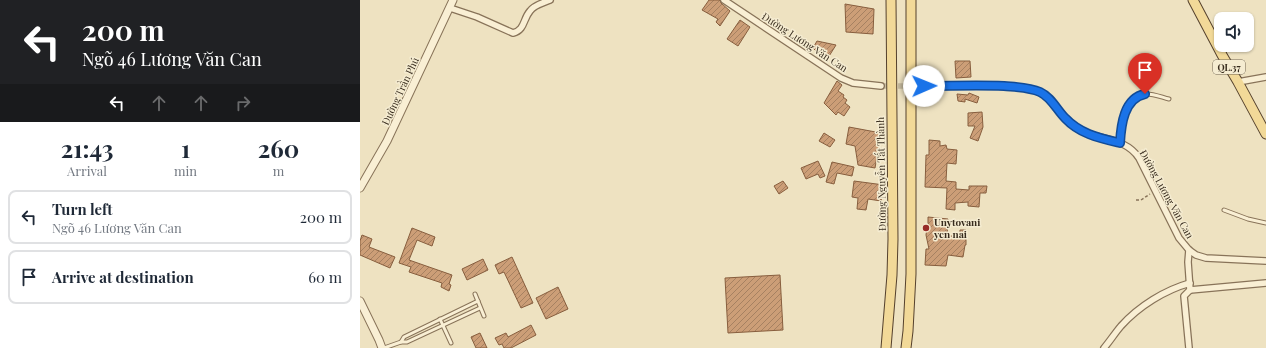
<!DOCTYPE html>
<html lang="en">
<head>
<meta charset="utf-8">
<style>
  :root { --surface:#fff; --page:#f2f2f3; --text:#1f2937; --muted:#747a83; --line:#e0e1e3 }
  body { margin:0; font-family:"Playfair Display",serif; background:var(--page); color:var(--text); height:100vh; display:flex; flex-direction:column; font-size:15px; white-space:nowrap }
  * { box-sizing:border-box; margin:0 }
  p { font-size:13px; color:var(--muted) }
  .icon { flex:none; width:22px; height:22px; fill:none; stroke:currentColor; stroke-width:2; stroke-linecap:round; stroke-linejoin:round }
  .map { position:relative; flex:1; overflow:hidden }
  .panel { display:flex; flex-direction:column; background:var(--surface); width:360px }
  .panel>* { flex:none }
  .guide { background:#202124; color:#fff; overflow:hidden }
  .buttons { position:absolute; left:854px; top:12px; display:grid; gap:8px }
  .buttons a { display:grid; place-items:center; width:40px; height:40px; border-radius:8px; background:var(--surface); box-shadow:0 1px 3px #0004; font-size:20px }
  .pin { position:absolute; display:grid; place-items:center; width:34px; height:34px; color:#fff; margin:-41px -17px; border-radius:50% 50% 50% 0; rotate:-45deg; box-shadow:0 0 4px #0007 }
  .pin .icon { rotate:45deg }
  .me { position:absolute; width:44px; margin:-22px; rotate:89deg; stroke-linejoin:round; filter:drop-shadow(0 0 3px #0008) }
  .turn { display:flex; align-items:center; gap:14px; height:84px; padding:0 16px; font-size:18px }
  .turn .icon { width:52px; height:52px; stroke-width:2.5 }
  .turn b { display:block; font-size:28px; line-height:34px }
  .lanes { display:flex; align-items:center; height:38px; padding:0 16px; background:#0003; justify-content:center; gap:20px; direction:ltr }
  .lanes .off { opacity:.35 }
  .eta { display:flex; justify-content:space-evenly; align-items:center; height:68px; text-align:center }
  .eta b { font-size:24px; font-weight:700; line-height:28px }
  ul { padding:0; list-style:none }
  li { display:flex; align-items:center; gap:12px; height:54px; margin:0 8px 6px; padding:0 8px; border:2px solid var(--line); border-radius:8px }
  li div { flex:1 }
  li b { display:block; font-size:15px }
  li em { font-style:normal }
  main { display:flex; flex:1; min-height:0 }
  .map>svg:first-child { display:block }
  .building { fill:url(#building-hatch); stroke:#875e3e }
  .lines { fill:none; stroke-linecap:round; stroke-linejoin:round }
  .minor-tunnel { stroke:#c9bda0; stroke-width:5.5; stroke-dasharray:5.5 3; stroke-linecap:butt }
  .service-casing { stroke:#887359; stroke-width:5 }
  .minor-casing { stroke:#887359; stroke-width:8 }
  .tertiary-casing { stroke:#887359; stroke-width:9 }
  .primary-casing { stroke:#55412d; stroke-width:11 }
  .path { stroke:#887359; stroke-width:1.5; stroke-dasharray:3 2; stroke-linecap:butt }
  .service { stroke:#f9efd4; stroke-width:3 }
  .minor { stroke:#f9efd4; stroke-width:5.5 }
  .tertiary { stroke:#f9efd4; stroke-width:7 }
  .primary { stroke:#f2d998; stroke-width:9 }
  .route-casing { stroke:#114b97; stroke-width:10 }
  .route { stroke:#1a73e8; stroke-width:7 }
  .poi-dot { fill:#972c28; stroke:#f5ecd1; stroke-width:1.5 }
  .labels { text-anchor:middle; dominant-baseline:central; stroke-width:3; stroke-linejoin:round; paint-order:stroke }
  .shield { fill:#f5ecd1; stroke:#706553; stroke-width:1 }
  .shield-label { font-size:9px; font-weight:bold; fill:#372b1d }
  .street-label { font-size:10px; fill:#372b1d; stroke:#f5ecd1 }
  .poi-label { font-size:10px; font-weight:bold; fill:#372b1d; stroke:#f5ecd1; text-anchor:start }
</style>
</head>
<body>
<main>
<section class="panel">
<div class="guide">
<div class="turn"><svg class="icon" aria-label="left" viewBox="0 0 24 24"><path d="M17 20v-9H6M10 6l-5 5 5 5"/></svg><div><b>200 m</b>Ngõ 46 Lương Văn Can</div></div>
<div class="lanes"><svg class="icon" aria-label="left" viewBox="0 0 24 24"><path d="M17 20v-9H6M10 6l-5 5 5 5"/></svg><svg class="icon off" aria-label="ahead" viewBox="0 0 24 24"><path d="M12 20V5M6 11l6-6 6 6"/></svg><svg class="icon off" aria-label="ahead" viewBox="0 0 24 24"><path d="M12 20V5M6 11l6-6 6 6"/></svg><svg class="icon off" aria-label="right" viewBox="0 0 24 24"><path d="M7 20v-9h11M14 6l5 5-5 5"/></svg></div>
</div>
<div class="eta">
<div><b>21:43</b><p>Arrival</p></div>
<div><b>1</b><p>min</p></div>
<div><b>260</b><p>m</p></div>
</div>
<ul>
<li><svg class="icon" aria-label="left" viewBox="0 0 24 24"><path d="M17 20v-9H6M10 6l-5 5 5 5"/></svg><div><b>Turn left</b><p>Ngõ 46 Lương Văn Can</p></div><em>200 m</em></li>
<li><svg class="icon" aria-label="arrive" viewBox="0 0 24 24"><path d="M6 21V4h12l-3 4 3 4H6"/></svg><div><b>Arrive at destination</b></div><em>60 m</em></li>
</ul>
</section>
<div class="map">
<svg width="906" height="348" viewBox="0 0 906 348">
  <defs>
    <pattern id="building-hatch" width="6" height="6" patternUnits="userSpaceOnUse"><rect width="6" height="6" fill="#cc9e77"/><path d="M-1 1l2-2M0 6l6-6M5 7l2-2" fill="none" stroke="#a68161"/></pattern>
  </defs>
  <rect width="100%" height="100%" fill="#eee2c1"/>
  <!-- building -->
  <g class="building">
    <path d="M349,0H360L361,3L370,11L360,26L356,22L358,19L342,10Z"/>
    <path d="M485,4L514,9L513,34L486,32Z"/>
    <path d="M380,20L390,27L378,46L367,39Z"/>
    <path d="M457,41L476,45L466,61L453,48Z"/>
    <path d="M595,61H610L611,77L596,78Z"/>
    <path d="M477,81L482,85L478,91L484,95L483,97L487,100L485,103L490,107L484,116L478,112L476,115L464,103Z"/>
    <path d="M609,93L619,97L617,103L605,99V102L598,101L597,94L608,95Z"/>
    <path d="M622,112L623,127L618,141L610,138L615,126H608V113Z"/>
    <path d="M489,127L521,133L515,168L498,165L495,146L486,144Z"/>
    <path d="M464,133L475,140L470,147L459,141Z"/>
    <path d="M569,140L580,141V146L586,145L587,149L597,150L596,164L587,163L586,181L596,182V189L609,190V186H627L626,193H620L619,207L608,206V202L595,203V210L586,209L587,188L565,187L566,155H569Z"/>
    <path d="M458,161L465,176L460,178L458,174L446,179L441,168Z"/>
    <path d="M472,162L494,167L492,176L477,173L474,184L466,182Z"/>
    <path d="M423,181L428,188L419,194L414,186Z"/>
    <path d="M494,181L524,185L521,201L508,199L506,210L497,209L498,198L492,197Z"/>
    <path d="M568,217L588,219L587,236H600V230H606V245H605L603,257L588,255L586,266L565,265L566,249H569L566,235L567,227H568Z"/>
    <path d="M52,228L75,237L72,246L57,240L49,260L92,275L89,284L91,285L89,291L81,287L82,283L49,272L51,267L39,263Z"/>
    <path d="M2,235L12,239L9,247L35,257L30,268L0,255V241Z"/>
    <path d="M152,257L173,303L161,308L144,272L139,274L135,265Z"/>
    <path d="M123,259L128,270L107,280L102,269Z"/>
    <path d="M420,275L423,330L368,333L365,278Z"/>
    <path d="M198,287L208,309L186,319L176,298Z"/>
    <path d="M171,325L176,335L151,348H144L142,344L139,345L135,338L146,333L148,337Z"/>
    <path d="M120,333L127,348H116L111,337Z"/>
  </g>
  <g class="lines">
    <!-- minor-tunnel -->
    <path class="minor-tunnel" d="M521,86H564"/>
    <!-- service casing -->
    <g class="service-casing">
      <g id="service">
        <path d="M760,143C761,128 765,96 784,94C792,93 801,97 809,99"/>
        <path d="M864,210L888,219L906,223"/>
        <path d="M115,294L124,316"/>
        <path d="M118,301L44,337L41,342H47L120,308"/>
        <path d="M80,319L91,343"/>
        <path d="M24,348L41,342"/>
      </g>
    </g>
    <!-- minor casing -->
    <g class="minor-casing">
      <g id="minor">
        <path d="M364,0L481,78L493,83L521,86"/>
        <path d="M90,8L117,17L153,33C165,30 163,19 170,11C174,5 183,3 190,0"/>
        <path d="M878,82L906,77"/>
        <path d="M564,86C588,86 665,81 683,94C697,104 704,122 720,130C741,141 765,137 779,158L819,238L829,250L836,255L846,258L906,261"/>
        <path d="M829,250L828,262L830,290L824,296L829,348"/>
        <path d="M830,290L906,283"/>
        <path d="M744,348C750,341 755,333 761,326C779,306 805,290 830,283"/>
      </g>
    </g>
    <!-- tertiary casing -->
    <g class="tertiary-casing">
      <g id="tertiary">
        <path d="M0,188L27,141L93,0"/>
        <path d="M0,301L19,340L22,348"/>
      </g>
    </g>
    <!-- primary casing -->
    <g class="primary-casing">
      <g id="primary">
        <path d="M833,0L862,55L878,82L906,134"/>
        <path d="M526,348L532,275L533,239L531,0"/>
        <path d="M546,348L548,331L551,274V0"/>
      </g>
    </g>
    <!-- path -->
    <path class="path" d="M776,200H781L790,194"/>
    <!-- service -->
    <use href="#service" class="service"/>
    <!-- minor -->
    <use href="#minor" class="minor"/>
    <!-- tertiary -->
    <use href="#tertiary" class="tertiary"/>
    <!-- primary -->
    <use href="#primary" class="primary"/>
  </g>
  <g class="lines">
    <!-- route casing -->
    <g class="route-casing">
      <path id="route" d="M564,86C591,86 617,85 644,86C655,87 669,87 680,92C691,97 697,110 705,118C720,134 739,138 760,143C761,125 764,98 785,94"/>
    </g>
    <!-- route -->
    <use href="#route" class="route"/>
  </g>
  <!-- markers -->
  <circle class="poi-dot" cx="566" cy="228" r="4"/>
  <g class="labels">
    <!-- shield labels -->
    <rect class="shield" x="853" y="60" width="32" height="14" rx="3"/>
    <g class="shield-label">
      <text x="869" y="67">QL.37</text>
    </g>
    <!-- street labels -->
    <g class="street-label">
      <text transform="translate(445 42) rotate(33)">Đường Lương Văn Can</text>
      <text transform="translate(40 91) rotate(-65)">Đường Trần Phú</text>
      <text transform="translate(521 174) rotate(-91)">Đường Nguyễn Tất Thành</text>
      <text transform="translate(807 194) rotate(61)">Đường Lương Văn Can</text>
    </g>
    <!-- poi labels -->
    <g class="poi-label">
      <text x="574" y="222">Unytovani<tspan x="574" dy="12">yen nai</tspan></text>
    </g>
  </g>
</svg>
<div class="buttons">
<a><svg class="icon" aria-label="sound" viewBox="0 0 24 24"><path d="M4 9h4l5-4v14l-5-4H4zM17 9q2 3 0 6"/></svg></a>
</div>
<div class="pin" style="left:785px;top:94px;background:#d93025"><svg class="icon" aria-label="arrive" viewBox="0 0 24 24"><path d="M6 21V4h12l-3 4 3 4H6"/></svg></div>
<svg class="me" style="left:564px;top:86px" viewBox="-20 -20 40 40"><circle r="19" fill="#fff"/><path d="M0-13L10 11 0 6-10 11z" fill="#1a73e8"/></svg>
</div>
</main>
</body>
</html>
